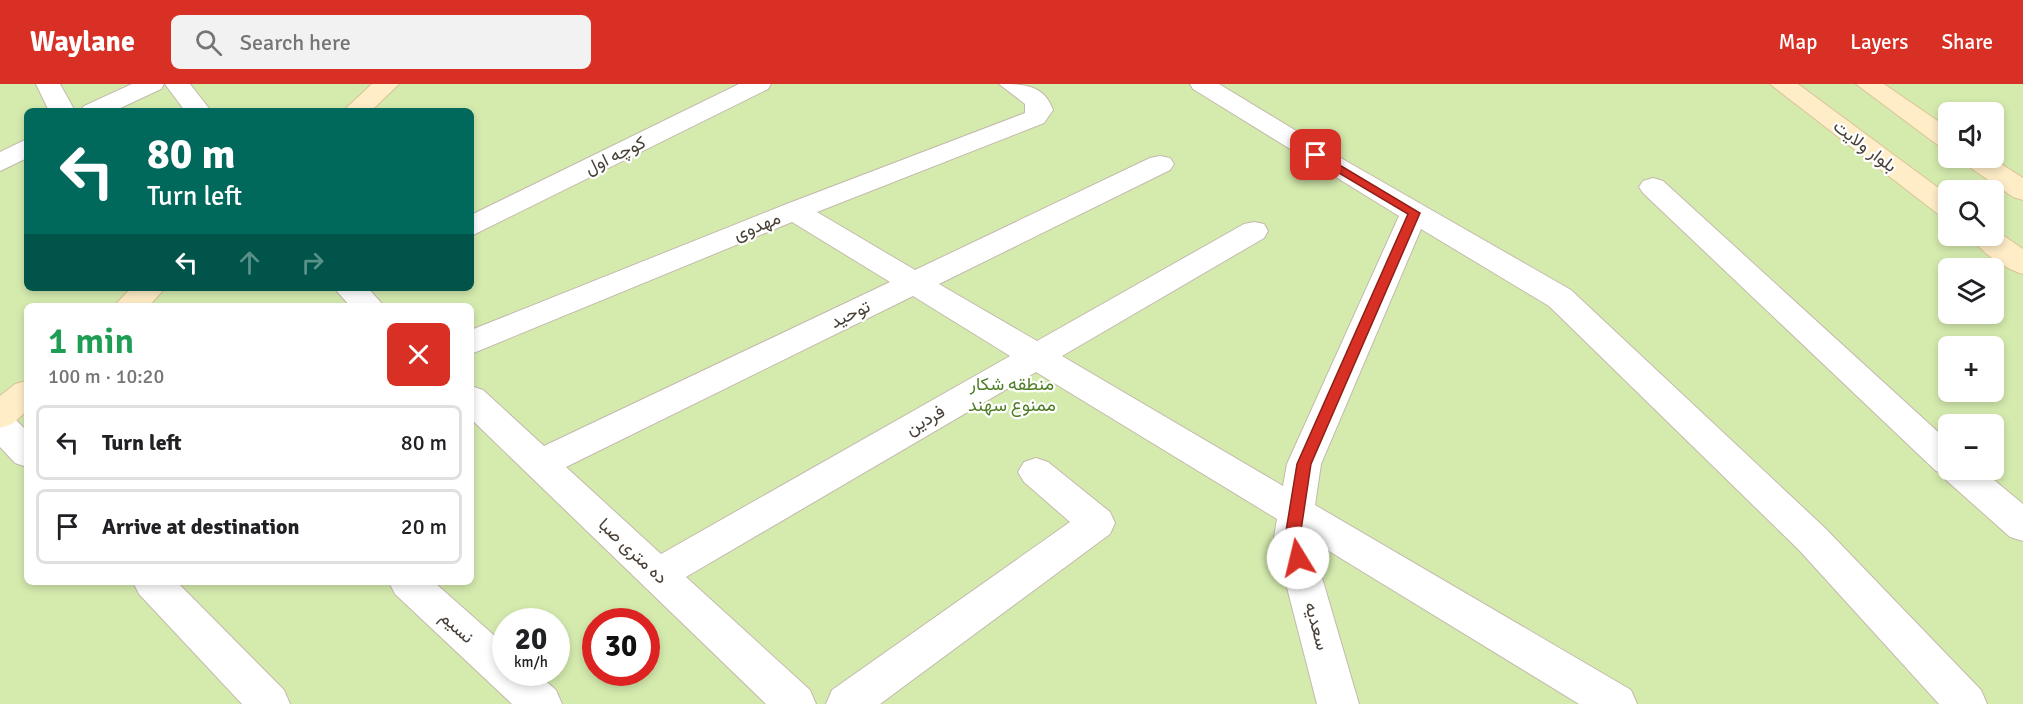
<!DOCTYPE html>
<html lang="en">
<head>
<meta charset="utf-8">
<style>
  :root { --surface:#fff; --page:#f2f2f2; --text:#202124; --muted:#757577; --line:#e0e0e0; --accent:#d93025 }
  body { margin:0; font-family:Signika,Vazirmatn,sans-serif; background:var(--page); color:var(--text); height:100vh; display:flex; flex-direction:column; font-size:22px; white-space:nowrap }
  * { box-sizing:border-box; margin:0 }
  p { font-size:20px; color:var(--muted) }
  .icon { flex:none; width:33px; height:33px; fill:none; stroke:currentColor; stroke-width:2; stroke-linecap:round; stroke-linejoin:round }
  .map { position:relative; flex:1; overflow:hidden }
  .sheet { position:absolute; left:24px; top:219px; width:450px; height:282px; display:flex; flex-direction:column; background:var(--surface); border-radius:9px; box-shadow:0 3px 9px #0003 }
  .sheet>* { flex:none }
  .hud { position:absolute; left:24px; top:24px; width:450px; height:183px; border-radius:9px; box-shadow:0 3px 9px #0003; background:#00695c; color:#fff; overflow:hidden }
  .buttons { position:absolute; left:1938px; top:18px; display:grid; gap:12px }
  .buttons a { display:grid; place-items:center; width:66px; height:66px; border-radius:9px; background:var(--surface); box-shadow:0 3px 9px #0003; font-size:30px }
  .speed { position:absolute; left:492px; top:524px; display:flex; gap:12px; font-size:30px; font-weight:700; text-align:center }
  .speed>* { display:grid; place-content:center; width:78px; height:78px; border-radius:50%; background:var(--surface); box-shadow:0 3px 9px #0003; line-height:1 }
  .speed small { font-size:15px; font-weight:400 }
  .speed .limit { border:9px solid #d22; background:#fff; color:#111 }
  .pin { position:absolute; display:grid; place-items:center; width:51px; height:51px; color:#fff; margin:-26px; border-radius:12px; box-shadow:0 3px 9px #0006 }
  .me { position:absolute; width:66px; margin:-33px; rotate:351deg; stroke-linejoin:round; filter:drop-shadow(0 0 4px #0008) }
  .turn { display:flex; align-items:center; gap:21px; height:126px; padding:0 24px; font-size:27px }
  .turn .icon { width:78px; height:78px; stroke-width:2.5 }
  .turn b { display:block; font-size:42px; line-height:51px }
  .lanes { display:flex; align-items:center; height:57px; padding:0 24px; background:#0003; justify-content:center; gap:30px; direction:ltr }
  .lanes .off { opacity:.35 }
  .round { display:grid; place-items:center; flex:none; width:63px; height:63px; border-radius:9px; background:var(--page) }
  .summary { display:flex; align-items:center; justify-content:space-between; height:102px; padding:0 24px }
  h1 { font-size:36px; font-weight:600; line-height:45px; color:#1e9e55 }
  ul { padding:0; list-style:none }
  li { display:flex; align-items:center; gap:18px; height:75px; margin:0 12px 9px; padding:0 12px; border:3px solid var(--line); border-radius:9px }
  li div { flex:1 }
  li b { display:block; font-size:22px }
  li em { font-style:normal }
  header { display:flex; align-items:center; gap:36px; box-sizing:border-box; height:84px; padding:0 30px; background:var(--accent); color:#fff }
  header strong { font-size:28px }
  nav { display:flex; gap:33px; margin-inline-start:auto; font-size:21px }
  .search { width:420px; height:54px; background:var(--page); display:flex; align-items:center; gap:15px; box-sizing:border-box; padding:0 21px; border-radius:9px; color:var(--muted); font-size:22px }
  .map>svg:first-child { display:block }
  .green { fill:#d5ebae; fill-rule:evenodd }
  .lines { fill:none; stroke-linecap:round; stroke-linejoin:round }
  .minor-casing { stroke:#c4b9ac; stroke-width:2 }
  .secondary-casing { stroke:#dac397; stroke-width:2 }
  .minor { fill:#fff; fill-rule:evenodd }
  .secondary { fill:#ffedc7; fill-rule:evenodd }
  .route { fill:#d93025; stroke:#8d1f18; stroke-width:1.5 }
  .labels { text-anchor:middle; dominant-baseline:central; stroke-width:4.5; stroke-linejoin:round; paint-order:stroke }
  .street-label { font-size:18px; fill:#483f36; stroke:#fff }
  .park-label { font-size:18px; fill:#4e7e25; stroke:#fff }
</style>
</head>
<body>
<header>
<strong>Waylane</strong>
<div class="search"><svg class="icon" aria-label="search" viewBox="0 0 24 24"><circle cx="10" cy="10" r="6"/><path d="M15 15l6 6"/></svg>Search here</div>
<nav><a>Map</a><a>Layers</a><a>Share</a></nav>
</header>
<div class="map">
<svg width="2023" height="620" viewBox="0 0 2023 620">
  <rect width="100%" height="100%" fill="#f5efe7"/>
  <!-- green -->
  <path class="green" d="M0,0H2023V620H0ZM27,27H471V204H27ZM1948,28H1994V74H1948ZM1948,106H1994V152H1948ZM1948,184H1994V230H1948ZM27,222H471V498H27ZM1948,262H1994V308H1948ZM1948,340H1994V386H1948ZM506,537H556V588H506ZM596,537H646V588H596Z"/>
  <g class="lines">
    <!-- minor casing -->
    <g class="minor-casing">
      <g id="minor">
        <path d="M36,0H60L75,27H49Z"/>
        <path d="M132,0H164L161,5L114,27H80L84,22Z"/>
        <path d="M165,0H190L211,27H185Z"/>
        <path d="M739,0H771L768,5L471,152V131Z"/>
        <path d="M999,0C1023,0 1044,0 1053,26L1044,39L817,128L915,186L1150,74L1160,72L1170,74L1174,80L1170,86L939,200L1037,257L1244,140L1254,138L1264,140L1268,147L1264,154L1062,272L1283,402L1287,380L1399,132L1193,5L1190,0H1219L1346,77L1571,206L1825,444L1981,606L1987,620H1939L1799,466L1549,222L1421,145L1321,380L1315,421L1631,606L1637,620H1579L1311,456L1359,620H1317L1274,453L1277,435L1036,288L686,493L810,606L816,620H766L471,335V302L483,306L544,362L890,198L792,138L471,270V246L784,121L1025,29V20ZM913,212L1010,272L661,470L566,383Z"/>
        <path d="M27,55V74L0,87V68Z"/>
        <path d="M1653,94L1663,97L1948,357V386H1982L2023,420V457L2010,453L1946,396L1942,389L1936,387L1643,109L1639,103L1643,97Z"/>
        <path d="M334,204H368L384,222H350Z"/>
        <path d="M0,328L12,332L27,347V383L15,379L0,363Z"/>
        <path d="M1036,374L1048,378L1110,428L1115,439L1110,450L880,620H826L832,606L1070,438L1024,398L1018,388L1024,378Z"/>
        <path d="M133,498H177L284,606L290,620H242L139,510Z"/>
        <path d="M389,498H434L506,562V588H535L556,606L562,620H512L395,510Z"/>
      </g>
    </g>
    <!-- secondary casing -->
    <g class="secondary-casing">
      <g id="secondary">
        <path d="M372,0H399L371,27H343Z"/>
        <path d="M1770,0H1798L1948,111V133L1938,130Z"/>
        <path d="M1856,0H1884L1948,44V64L1939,62Z"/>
        <path d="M1961,74H1992L2023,94V116L2013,113L1965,80Z"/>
        <path d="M1994,145L2023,165V190C2005,185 1980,168 1971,152H1994Z"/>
        <path d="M131,204H165L149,222H114Z"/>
        <path d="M27,297V327L12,340L0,344V312L15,300Z"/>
      </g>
    </g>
    <!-- minor -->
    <use href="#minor" class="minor"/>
    <!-- secondary -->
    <use href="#secondary" class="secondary"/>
  </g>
  <!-- route -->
  <path class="route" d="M1316,67L1420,129L1311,380L1300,453L1306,474L1298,480L1290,474L1285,453L1297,380L1408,130L1312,73L1311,71Z"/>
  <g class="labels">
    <!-- street labels -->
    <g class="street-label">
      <text transform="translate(1865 62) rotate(37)">بلوار ولایت</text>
      <text transform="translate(615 71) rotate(-26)">کوچه اول</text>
      <text transform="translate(757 142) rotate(-22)">مهدوی</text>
      <text transform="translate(850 230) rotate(-26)">توحید</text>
      <text transform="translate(925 336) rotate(-30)">فردین</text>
      <text transform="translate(633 467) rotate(43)">ده متری صبا</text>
      <text transform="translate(1317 542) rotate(75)">سعدیه</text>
      <text transform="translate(457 543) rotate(42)">نسیم</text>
    </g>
    <!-- park labels -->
    <g class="park-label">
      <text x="1012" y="300">منطقه شکار<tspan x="1012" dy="21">ممنوع سهند</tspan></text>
    </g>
  </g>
</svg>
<div class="buttons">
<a><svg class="icon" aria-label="sound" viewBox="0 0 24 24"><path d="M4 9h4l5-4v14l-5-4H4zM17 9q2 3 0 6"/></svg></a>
<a><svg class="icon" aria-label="search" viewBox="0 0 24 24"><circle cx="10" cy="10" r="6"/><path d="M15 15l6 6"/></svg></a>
<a><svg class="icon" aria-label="layers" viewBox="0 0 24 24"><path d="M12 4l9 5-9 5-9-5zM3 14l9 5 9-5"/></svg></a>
<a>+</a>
<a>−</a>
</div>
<div class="speed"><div>20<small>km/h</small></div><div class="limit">30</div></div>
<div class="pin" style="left:1316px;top:71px;background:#d93025"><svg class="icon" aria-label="arrive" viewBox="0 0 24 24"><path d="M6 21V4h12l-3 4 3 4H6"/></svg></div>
<svg class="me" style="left:1298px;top:474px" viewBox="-20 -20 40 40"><circle r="19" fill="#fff"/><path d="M0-13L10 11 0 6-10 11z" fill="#d93025"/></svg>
<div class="hud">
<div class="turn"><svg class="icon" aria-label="left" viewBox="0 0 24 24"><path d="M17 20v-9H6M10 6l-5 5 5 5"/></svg><div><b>80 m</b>Turn left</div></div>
<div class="lanes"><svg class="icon" aria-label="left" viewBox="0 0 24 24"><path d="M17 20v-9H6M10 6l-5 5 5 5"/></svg><svg class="icon off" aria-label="ahead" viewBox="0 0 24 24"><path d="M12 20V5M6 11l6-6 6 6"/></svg><svg class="icon off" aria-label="right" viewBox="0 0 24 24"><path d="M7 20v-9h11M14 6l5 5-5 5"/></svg></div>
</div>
<section class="sheet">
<div class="summary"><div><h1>1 min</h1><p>100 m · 10:20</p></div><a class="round" style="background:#d93025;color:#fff"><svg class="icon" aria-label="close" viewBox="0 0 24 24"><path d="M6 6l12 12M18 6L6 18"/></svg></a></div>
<ul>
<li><svg class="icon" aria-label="left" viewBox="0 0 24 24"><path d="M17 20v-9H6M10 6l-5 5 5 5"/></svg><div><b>Turn left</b></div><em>80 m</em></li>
<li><svg class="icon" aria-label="arrive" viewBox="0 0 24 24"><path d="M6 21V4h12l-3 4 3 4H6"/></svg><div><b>Arrive at destination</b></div><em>20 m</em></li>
</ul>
</section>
</div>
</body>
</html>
